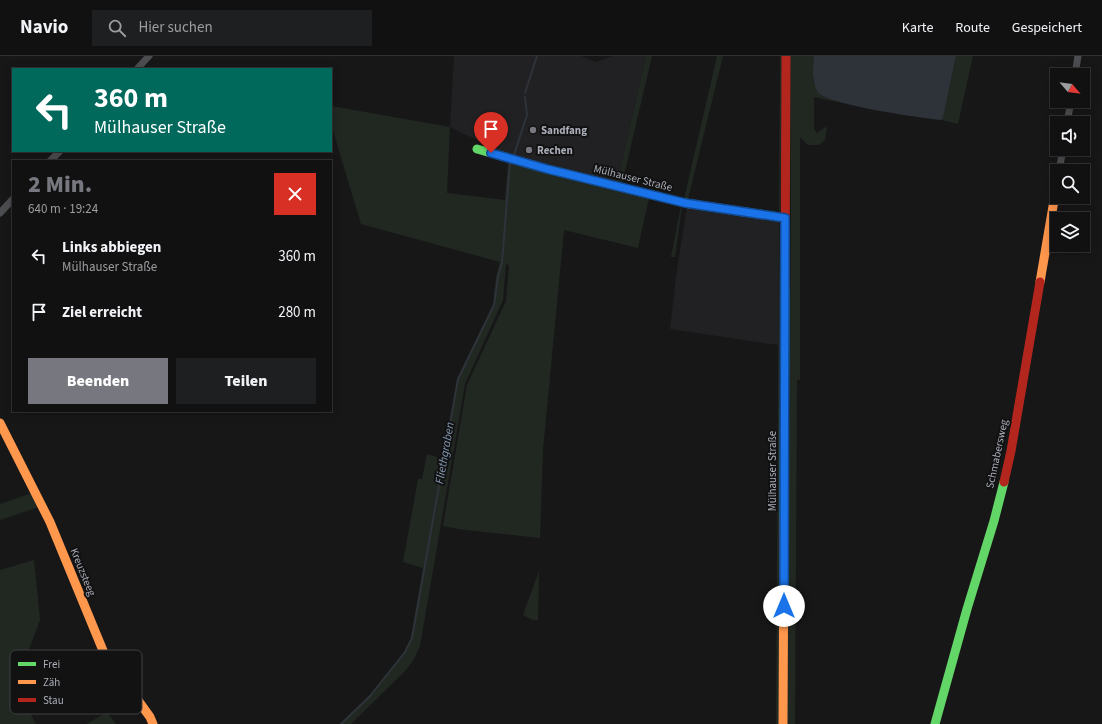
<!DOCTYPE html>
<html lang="de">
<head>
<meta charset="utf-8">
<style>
  :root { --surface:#111112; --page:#1e1f20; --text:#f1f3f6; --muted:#9c9d9f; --line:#303132; --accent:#77787f }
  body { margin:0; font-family:"Source Sans 3",sans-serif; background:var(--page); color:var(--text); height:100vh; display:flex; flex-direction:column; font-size:15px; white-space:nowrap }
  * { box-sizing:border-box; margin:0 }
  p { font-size:13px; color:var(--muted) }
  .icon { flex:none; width:22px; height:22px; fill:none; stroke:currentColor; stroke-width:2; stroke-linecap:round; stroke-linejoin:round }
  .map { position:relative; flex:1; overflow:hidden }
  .panel { position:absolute; left:12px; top:104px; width:320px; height:252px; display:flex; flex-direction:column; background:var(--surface); border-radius:0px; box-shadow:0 2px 10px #0003,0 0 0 1px var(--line) }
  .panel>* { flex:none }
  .banner { position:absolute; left:12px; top:12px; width:320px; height:84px; border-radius:0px; box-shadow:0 2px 10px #0003,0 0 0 1px var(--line); background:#00695c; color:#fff; overflow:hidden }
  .needle { width:26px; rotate:118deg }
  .tools { position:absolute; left:1050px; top:12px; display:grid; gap:8px }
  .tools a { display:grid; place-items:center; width:40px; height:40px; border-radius:0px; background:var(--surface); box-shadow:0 2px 10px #0003,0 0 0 1px var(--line); font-size:20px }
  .pin { position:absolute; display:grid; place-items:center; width:34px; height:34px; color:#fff; margin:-41px -17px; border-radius:50% 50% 50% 0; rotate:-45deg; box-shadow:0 0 4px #0007 }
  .pin .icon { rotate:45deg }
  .me { position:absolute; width:44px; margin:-22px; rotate:0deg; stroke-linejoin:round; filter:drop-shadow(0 0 3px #0008) }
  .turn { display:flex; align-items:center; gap:14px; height:84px; padding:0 16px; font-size:18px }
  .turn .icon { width:52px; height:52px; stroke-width:2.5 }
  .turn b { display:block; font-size:28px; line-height:34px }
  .round { display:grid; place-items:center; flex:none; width:42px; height:42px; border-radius:0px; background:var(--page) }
  .headline { display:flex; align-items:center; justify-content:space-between; height:68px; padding:0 16px }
  h1 { font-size:24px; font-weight:800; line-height:30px; color:var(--accent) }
  .action { display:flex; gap:8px; margin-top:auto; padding:8px 16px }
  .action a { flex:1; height:46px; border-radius:0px; background:var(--accent); color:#fff; font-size:16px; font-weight:800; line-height:46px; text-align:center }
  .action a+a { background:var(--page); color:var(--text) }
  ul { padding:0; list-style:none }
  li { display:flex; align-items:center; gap:12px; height:56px; padding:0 16px }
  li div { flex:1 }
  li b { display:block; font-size:15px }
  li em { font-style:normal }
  header { display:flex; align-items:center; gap:24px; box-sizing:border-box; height:56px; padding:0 20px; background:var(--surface); border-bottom:1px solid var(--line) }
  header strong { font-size:19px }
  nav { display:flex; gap:22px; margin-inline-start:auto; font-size:14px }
  .search { width:280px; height:36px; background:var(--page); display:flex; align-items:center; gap:10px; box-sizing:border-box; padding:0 14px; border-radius:0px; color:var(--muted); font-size:15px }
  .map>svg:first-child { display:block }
  .built { fill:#212123 }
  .green { fill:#212822 }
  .water { fill:#2e333a }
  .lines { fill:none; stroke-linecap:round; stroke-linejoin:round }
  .stream { stroke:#2e333a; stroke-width:2 }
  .street { stroke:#4c4d50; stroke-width:7 }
  .fast { stroke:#63d668; stroke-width:9 }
  .slow { stroke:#ff974d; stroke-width:9 }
  .jam { stroke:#b3261e; stroke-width:9 }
  .route-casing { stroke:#114b97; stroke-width:10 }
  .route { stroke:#1a73e8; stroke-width:7 }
  .poi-dot { fill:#77787f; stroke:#121213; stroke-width:1.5 }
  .labels { text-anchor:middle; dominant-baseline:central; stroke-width:4; stroke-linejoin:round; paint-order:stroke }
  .poi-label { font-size:11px; font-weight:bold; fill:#aaadb7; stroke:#121213; text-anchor:start }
  .street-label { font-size:11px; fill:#aaadb7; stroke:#121213 }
  .water-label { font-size:12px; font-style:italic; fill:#8397b0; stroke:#121213 }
  .key { fill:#121213; stroke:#404044; stroke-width:1 }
  .key-label { font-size:11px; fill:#aaadb7 }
</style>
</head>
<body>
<header>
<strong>Navio</strong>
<div class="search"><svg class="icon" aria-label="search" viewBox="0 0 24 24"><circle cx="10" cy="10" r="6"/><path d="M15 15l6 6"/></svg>Hier suchen</div>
<nav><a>Karte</a><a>Route</a><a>Gespeichert</a></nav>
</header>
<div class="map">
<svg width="1102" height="668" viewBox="0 0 1102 668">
  <rect width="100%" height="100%" fill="#171718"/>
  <!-- built -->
  <g class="built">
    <path d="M454,0H581L596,6L613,0H646L617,127L510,100L450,71Z"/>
    <path d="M687,150L779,164L778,289L670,273L677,213Z"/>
  </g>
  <!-- green -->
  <g class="green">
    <path d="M646,0H652L622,128L684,143L717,0H723L688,143L766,155L779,156L780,0H783L780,154L779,156L773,158L684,145L617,127Z"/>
    <path d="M790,0H814L813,25L822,40L842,47L814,41V73L817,77L827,70L825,84L819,89H808L800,81V324H797L795,668H787L791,162Z"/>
    <path d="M956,0H973L958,68L941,64L943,62Z"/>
    <path d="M331,50L450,71L447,137L505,144L508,106L682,150L675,201H671L681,150L649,142L638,192L564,174L543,394L540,482L458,473L443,470L467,329L506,245L509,209L506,208L503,244L465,328L420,590L413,605L404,616L351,668H340L370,640L404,597L411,582L423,512L403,506L418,423H422L427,398L443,403L456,330L459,320L493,249L494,241L496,221L500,206L361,168L331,68Z"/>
    <path d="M779,164L781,304L779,668H776Z"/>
    <path d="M32,437L39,451L0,464V448Z"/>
    <path d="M34,504L40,564L25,604V630L28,653L36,668H0V514Z"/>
    <path d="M539,515L538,564H533L523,559Z"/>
    <path d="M108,658L116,668H87L102,659Z"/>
  </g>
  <!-- water -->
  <path class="water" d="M814,0H956L943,62L941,64C922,62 827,49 818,36C811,25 813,12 814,0Z"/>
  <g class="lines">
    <!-- stream -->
    <g class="stream">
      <path d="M525,37L537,0"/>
      <path d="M514,99L527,59L525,41"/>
      <path d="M341,668L370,640L405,596L412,582L458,323L494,249L498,221L502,206L510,107"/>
    </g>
    <!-- street -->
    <g class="street">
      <path d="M137,13L149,0"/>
      <path d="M1075,19L1078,0"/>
      <path d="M1067,67L1071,45"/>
      <path d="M50,105L60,95"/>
      <path d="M1059,115L1063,93"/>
      <path d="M0,157L13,143"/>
    </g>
    <!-- fast -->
    <g class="fast">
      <path d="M477,93L547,113L685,147L785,162"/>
      <path d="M784,461L785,231"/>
      <path d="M935,668L967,553L994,465L1004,426"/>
    </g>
    <!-- slow -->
    <g class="slow">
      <path d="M1040,226L1057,127"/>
      <path d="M0,367L50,466L104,597L150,661L153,668"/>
      <path d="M783,668L784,461"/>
    </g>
    <!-- jam -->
    <g class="jam">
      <path d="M785,231L786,0"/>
      <path d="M1004,426L1011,395L1040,226"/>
    </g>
  </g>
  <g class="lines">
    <!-- route casing -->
    <g class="route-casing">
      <path id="route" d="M491,97L547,113L685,147L785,162L784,550"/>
    </g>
    <!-- route -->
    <use href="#route" class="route"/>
  </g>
  <!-- markers -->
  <g class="poi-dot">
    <circle cx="533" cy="74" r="4"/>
    <circle cx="529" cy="94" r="4"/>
  </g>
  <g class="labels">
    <!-- poi labels -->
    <g class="poi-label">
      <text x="541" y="74">Sandfang</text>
      <text x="537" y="94">Rechen</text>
    </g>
    <!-- street labels -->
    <g class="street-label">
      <text transform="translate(633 122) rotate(14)">Mülhauser Straße</text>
      <text transform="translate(997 398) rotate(-78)">Schmabersweg</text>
      <text transform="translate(772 415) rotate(-90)">Mülhauser Straße</text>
      <text transform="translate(83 516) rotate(68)">Kreuzsteeg</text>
    </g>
    <!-- water labels -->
    <g class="water-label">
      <text transform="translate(445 397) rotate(-80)">Fliethgraben</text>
    </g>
  </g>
  <!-- legend -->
  <rect x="10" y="594" width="132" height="64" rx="6" class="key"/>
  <rect x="18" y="606" width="18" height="4" fill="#63d668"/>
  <rect x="18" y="624" width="18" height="4" fill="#ff974d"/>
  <rect x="18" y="642" width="18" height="4" fill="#b3261e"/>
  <g class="key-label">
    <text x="43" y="612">Frei</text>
    <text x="43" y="630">Zäh</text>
    <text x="43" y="648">Stau</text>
  </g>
</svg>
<div class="tools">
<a><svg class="needle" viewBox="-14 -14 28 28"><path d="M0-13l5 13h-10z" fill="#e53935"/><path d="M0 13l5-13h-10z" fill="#9c9d9f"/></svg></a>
<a><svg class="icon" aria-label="sound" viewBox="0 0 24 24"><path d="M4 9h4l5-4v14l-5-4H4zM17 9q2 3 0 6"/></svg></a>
<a><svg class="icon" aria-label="search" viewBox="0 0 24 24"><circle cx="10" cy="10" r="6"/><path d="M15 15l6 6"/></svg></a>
<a><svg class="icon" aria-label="layers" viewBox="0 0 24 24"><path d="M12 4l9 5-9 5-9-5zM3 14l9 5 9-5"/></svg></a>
</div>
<div class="pin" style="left:491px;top:97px;background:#d93025"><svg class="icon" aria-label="arrive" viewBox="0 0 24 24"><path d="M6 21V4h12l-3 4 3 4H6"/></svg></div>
<svg class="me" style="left:784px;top:550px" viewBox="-20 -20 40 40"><circle r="19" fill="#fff"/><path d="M0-13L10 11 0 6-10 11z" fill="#1a73e8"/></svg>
<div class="banner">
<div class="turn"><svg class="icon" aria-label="left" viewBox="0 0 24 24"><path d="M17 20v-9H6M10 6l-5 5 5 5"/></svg><div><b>360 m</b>Mülhauser Straße</div></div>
</div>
<section class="panel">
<div class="headline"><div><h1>2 Min.</h1><p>640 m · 19:24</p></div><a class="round" style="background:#d93025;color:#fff"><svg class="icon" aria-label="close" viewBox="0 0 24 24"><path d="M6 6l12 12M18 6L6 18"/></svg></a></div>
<ul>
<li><svg class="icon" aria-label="left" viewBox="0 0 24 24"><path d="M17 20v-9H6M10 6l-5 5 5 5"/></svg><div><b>Links abbiegen</b><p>Mülhauser Straße</p></div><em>360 m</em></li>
<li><svg class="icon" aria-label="arrive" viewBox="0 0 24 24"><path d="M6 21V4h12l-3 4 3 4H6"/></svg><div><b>Ziel erreicht</b></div><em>280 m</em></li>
</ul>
<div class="action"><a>Beenden</a><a>Teilen</a></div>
</section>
</div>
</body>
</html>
